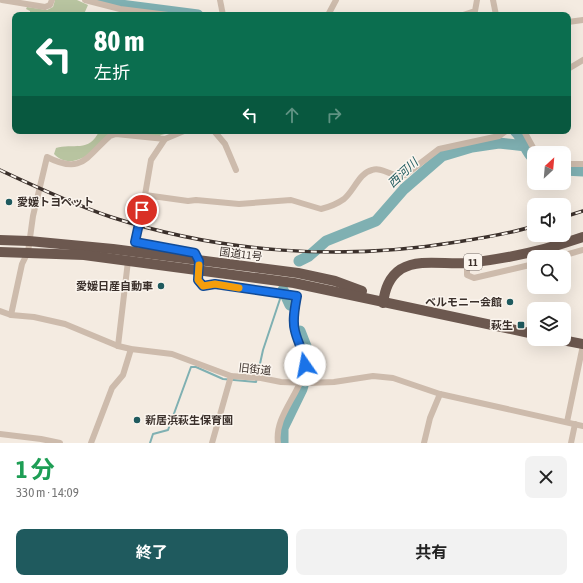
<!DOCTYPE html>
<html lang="ja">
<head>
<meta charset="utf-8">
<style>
  :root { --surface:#fff; --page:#f2f2f2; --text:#222; --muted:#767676; --accent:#1f5a5e }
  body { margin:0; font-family:"Asap Condensed","Noto Sans JP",sans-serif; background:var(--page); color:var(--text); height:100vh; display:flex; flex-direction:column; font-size:15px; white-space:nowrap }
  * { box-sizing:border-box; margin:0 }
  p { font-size:13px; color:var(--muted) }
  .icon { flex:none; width:22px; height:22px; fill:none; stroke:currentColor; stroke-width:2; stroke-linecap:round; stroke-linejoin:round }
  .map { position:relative; height:443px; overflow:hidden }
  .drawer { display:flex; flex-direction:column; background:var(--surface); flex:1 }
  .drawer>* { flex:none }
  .banner { position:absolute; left:12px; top:12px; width:559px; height:122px; border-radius:8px; box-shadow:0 4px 16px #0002; background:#0b6e4f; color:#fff; overflow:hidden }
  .needle { width:26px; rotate:26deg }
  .fabs { position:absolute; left:527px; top:146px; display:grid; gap:8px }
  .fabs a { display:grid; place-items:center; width:44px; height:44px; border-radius:8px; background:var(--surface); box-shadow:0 4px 16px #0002; font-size:20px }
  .pin { position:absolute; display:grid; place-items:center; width:34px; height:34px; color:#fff; margin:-17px; border:2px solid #fff; border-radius:50%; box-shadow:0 1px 4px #0007 }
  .me { position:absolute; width:44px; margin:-22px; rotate:348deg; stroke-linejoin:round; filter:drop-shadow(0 0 3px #0008) }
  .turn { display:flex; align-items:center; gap:14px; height:84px; padding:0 16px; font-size:18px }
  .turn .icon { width:52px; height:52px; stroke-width:2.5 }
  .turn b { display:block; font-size:28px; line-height:34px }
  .lanes { display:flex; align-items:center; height:38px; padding:0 16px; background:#0003; justify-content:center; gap:20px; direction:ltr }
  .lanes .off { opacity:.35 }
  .round { display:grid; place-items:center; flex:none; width:42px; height:42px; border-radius:8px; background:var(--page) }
  .head { display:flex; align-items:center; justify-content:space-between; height:68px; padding:0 16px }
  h1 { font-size:24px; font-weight:700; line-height:30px; color:#1e9e55 }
  .action { display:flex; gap:8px; margin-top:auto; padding:8px 16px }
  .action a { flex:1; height:46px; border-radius:8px; background:var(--accent); color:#fff; font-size:16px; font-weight:700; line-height:46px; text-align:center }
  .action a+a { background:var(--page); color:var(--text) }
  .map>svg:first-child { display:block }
  .green { fill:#b8c4a0 }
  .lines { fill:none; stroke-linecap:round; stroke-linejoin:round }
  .stream { stroke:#7fb0b2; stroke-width:2 }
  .river { stroke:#7fb0b2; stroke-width:11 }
  .minor { stroke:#cdbbac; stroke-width:6 }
  .trunk { stroke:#6c584f; stroke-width:10 }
  .rail-casing { stroke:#3b302b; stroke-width:3.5 }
  .rail { stroke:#fbf5ee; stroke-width:2; stroke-dasharray:6; stroke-linecap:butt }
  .route-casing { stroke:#114b97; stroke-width:10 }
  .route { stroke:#1a73e8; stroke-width:7 }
  .slow { stroke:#f59e0b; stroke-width:7 }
  .poi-dot { fill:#1f5a5e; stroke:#fbf5ee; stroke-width:1.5 }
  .labels { text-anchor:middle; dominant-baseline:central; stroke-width:3; stroke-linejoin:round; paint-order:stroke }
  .shield { fill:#fbf5ee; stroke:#756b66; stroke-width:1 }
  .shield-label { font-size:10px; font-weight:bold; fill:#3b302b }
  .poi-label { font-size:11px; font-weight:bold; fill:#3b302b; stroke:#fbf5ee; text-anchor:end }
  .street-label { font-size:11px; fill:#3b302b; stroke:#fbf5ee }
  .water-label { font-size:12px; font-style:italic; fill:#1f5a5e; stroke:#fbf5ee }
</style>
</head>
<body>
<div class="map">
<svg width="583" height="443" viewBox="0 0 583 443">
  <rect width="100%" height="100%" fill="#f4ebe1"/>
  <!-- green -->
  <g class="green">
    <path d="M55,0H77L88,5L84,14L85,15H30V11L26,9L27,7L47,10L53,7Z"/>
    <path d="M99,131H113C102,147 73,174 54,154L56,148C72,143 90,153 99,131Z"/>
    <path d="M125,131H178L161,135L159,137Z"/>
  </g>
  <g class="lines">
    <!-- stream -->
    <path class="stream" d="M150,443L153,434L168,430L191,367H196L223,379L256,382L263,350L281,296"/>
    <!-- river -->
    <g class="river">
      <path d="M100,0L113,4L198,15"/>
      <path d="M515,131C524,139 525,152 534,159"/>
      <path d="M564,170L583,171"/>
      <path d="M299,261L309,256L326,241L376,221L404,189L442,156L472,147L499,143L526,146"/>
      <path d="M283,290L290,305"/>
      <path d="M283,443V428L302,389L310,362L309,354L300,331"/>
    </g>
    <!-- minor -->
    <g class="minor">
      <path d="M2,0L45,7L50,5L52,0"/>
      <path d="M85,0L120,9L168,15"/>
      <path d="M220,0L223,15"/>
      <path d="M493,0L496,15"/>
      <path d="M328,15L336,0"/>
      <path d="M463,15L475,11L477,0"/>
      <path d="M568,22L583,20"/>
      <path d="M568,69L583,60"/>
      <path d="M214,131L225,144L236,170"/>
      <path d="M524,131L536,153"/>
      <path d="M564,164H583"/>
      <path d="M145,195L151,160L165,139L184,131"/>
      <path d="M558,257L583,250"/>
      <path d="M467,263V275L474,278L534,264"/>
      <path d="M0,311L11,315L34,317L65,324L118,346L131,349L172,354L231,376L261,378L281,382L308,383L334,382L373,376L393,378L440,394L583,426"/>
      <path d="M11,315L22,264L28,252L33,216L47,157C82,175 86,157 110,136L116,134L165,139"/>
      <path d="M118,346L128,261"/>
      <path d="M567,422L583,345"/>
      <path d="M0,434L41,439L60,443"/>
      <path d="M91,443L112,388L123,375L131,349"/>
      <path d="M212,443L231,376"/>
      <path d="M278,443C274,415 302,393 305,365C306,353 299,344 295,333C292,321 295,308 297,296L215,285L203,286L198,280L199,261L195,253L135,242L145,195L188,201L196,200L239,204L291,200L321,209C329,207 337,204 344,199C354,191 359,173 372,170C383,166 392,179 405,175L439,149L499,136L506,131"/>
      <path d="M424,443L430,418L440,394"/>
      <path d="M571,443L575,424"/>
    </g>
    <!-- trunk -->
    <g class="trunk">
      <path d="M0,240L29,241L113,249L298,273L335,281L362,291"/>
      <path d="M0,252L84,255L294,283L534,334"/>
      <path d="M383,303C385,289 389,277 401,269C420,258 446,265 467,263C506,259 546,250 583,237"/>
      <path d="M557,339L583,344"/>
    </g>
    <!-- rail casing -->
    <g class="rail-casing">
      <g id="rail">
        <path d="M0,170C36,187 73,204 111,217C222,253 342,261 457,242C483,238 509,234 534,226"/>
        <path d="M564,217L583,211"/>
      </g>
    </g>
    <!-- rail -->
    <use href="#rail" class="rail"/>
  </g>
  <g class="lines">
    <!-- route casing -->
    <g class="route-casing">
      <path id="route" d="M142,210L135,242L195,253L199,261L198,280L203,286L215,284L297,296C295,307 292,320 295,331C298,344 304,351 305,365"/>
    </g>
    <!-- route -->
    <use href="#route" class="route"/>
    <!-- slow -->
    <path class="slow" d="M199,265L198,280L203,286L215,284L239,288"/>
  </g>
  <!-- markers -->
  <g class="poi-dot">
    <circle cx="9" cy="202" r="4"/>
    <circle cx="161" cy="286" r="4"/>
    <circle cx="510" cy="302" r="4"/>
    <rect x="517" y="321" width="8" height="8" rx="2"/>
    <circle cx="137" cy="420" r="4"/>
  </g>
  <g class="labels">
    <!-- shield labels -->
    <rect class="shield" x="464" y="254" width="18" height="16" rx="3"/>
    <g class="shield-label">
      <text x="473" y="262">11</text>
    </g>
    <!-- poi labels -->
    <g class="poi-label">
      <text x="17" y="202" text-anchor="start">愛媛トヨペット</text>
      <text x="153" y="286">愛媛日産自動車</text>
      <text x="502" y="302">ベルモニー会館</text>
      <text x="513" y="325">萩生</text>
      <text x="145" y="420" text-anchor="start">新居浜萩生保育園</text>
    </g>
    <!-- street labels -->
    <g class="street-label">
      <text transform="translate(241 254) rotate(7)">国道11号</text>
      <text transform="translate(255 369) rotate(6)">旧街道</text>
    </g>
    <!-- water labels -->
    <g class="water-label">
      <text transform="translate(403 173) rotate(-43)">西河川</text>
    </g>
  </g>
</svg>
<div class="fabs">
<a><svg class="needle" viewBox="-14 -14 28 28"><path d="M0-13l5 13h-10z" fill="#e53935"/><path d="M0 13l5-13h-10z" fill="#767676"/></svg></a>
<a><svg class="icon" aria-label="sound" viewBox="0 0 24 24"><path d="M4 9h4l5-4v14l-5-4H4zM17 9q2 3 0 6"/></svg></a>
<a><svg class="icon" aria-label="search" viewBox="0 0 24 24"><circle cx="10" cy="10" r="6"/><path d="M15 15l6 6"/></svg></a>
<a><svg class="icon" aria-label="layers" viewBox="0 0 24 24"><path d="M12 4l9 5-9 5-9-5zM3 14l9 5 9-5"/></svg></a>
</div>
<div class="pin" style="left:142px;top:210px;background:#d93025"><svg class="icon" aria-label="arrive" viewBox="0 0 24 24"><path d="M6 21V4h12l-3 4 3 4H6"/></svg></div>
<svg class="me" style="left:305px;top:365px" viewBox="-20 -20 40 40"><circle r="19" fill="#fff"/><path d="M0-13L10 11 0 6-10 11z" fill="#1a73e8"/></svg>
<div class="banner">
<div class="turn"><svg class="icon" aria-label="left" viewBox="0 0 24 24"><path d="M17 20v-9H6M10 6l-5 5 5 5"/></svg><div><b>80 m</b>左折</div></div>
<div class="lanes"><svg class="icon" aria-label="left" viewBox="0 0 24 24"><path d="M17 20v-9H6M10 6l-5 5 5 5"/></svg><svg class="icon off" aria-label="ahead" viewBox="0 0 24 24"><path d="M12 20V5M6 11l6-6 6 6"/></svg><svg class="icon off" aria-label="right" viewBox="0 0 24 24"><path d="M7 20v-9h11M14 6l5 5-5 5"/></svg></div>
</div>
</div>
<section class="drawer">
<div class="head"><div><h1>1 分</h1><p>330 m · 14:09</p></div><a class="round"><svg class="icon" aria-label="close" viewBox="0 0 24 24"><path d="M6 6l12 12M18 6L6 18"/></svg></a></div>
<div class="action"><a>終了</a><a>共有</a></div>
</section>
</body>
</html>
